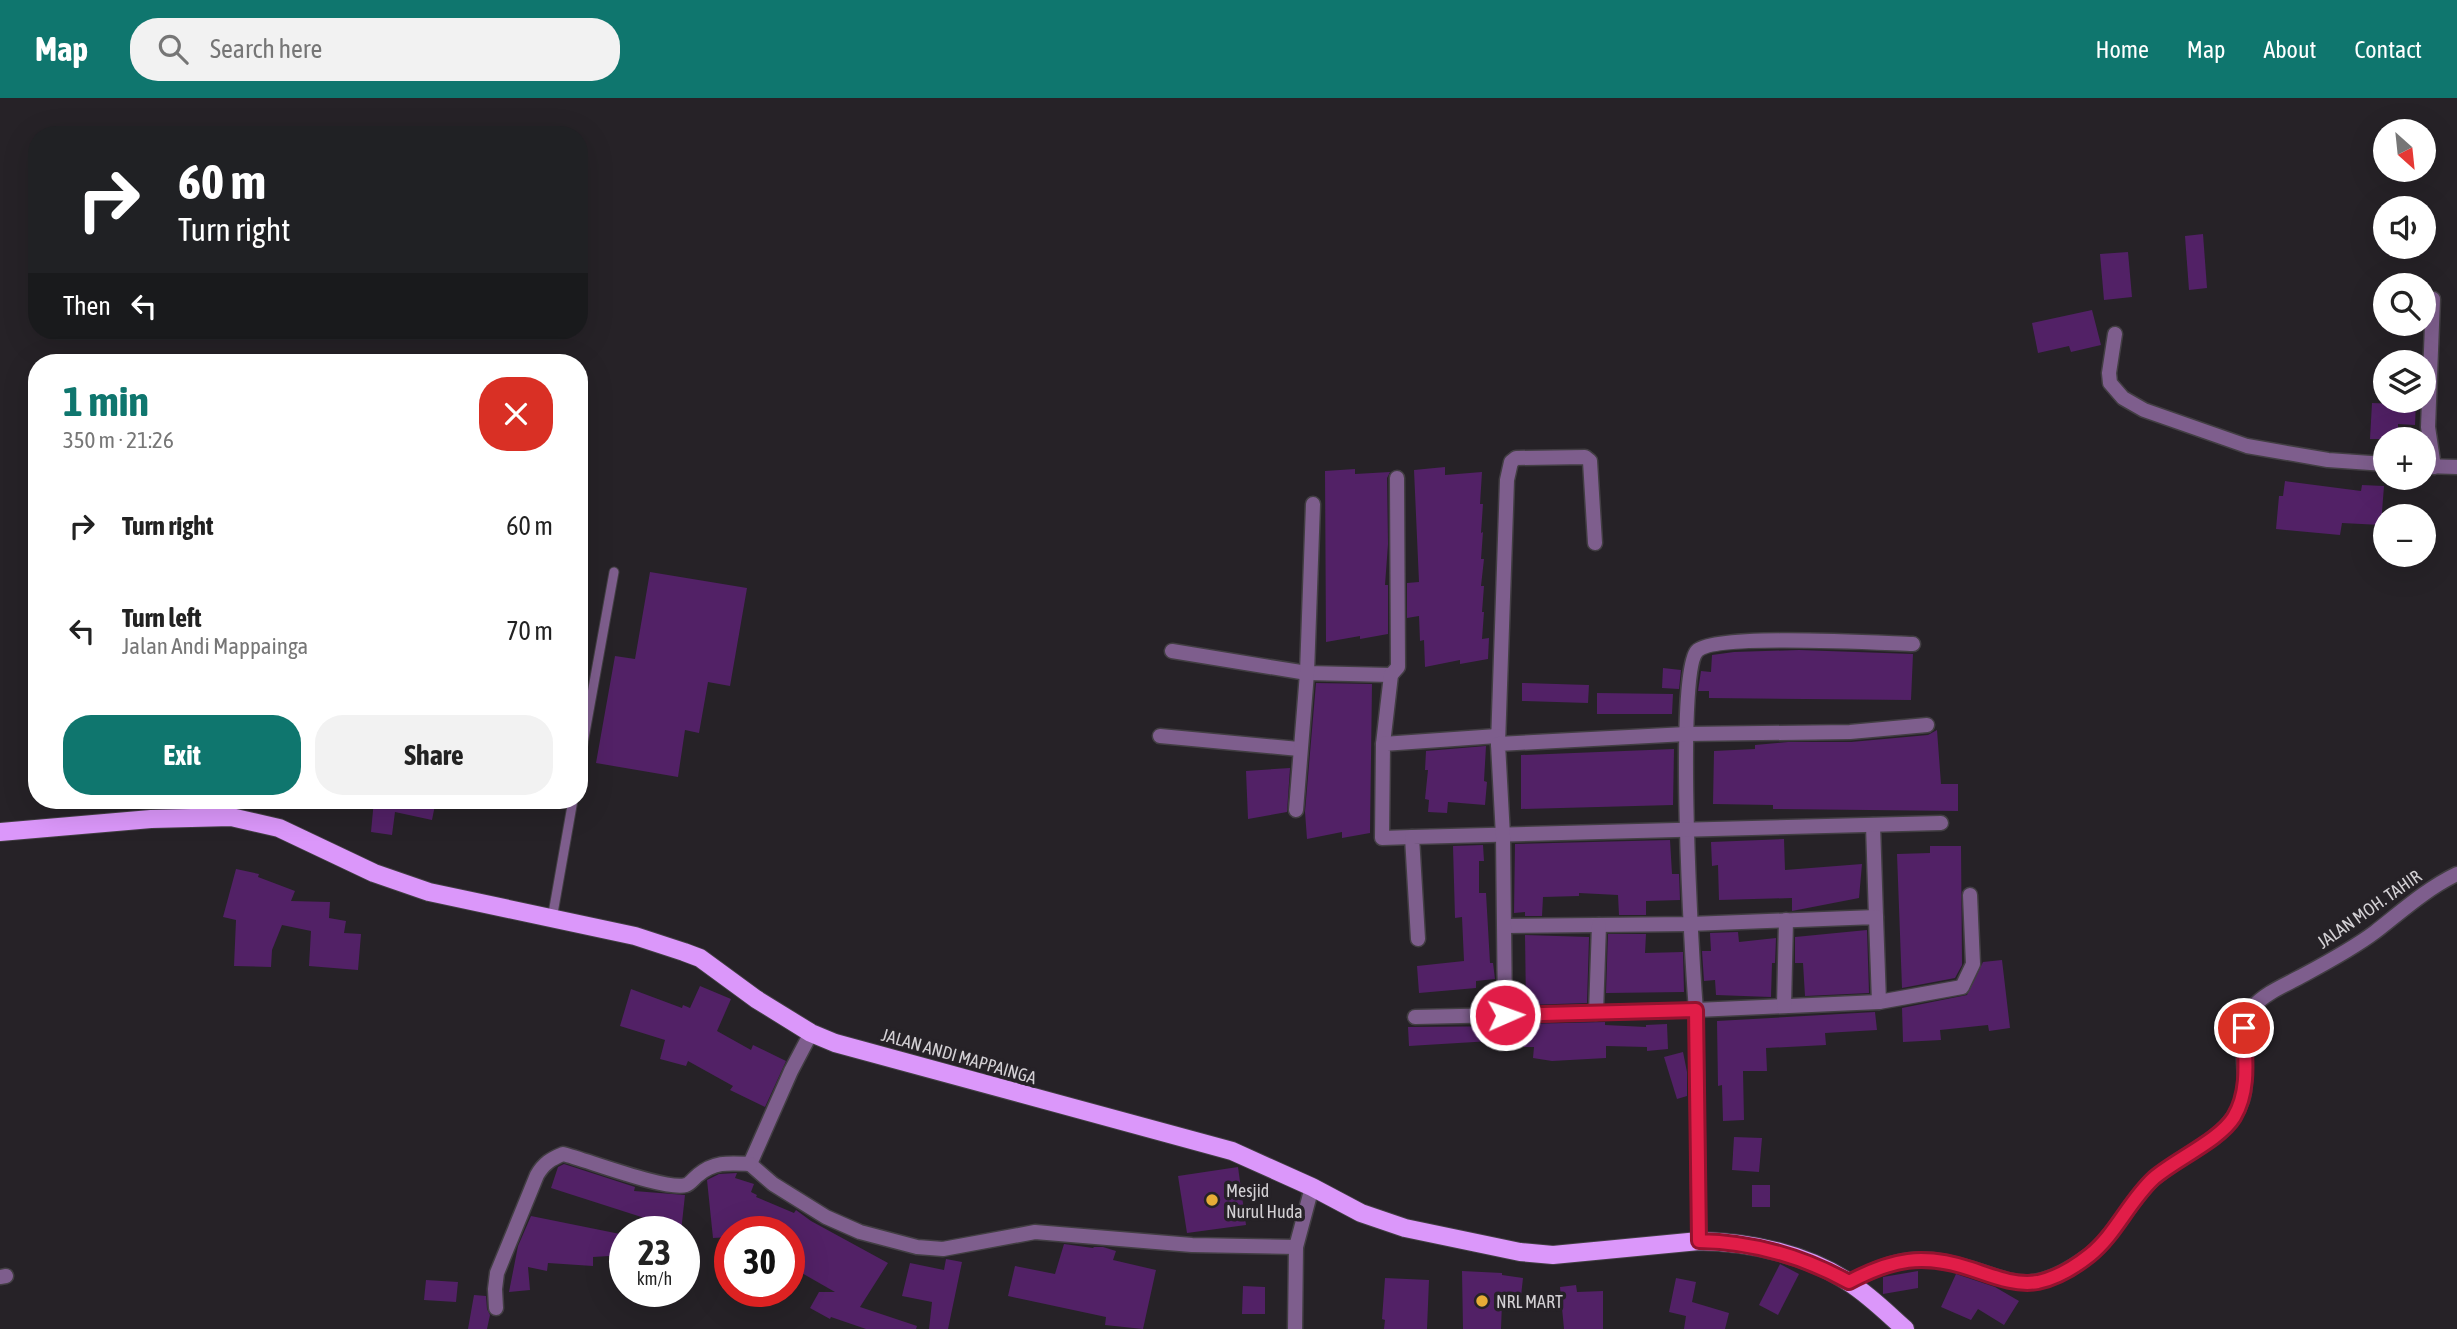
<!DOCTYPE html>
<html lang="en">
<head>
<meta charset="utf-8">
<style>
  :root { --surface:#fff; --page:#f2f2f2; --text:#222; --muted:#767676; --accent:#0f766e }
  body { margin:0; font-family:"Asap Condensed",sans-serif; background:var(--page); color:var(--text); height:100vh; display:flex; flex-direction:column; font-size:26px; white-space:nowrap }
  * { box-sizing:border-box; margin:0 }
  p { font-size:23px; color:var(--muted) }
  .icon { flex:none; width:38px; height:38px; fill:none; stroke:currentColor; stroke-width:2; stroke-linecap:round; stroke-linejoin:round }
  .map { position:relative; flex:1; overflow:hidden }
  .details { position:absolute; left:28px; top:256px; width:560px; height:455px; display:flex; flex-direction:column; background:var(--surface); border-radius:28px; box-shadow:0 7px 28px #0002 }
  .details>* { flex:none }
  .hud { position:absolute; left:28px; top:28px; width:560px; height:214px; border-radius:28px; box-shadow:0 7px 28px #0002; background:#202124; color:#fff; overflow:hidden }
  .needle { width:46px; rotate:153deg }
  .fabs { position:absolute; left:2373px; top:21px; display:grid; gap:14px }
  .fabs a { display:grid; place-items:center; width:63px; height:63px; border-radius:50%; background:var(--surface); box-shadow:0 7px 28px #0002; font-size:35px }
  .speed { position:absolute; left:609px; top:1118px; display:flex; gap:14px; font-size:35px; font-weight:700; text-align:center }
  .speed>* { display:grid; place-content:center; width:91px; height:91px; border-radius:50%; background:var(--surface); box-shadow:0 7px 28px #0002; line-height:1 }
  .speed small { font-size:18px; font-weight:400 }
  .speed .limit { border:10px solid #d22; background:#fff; color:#111 }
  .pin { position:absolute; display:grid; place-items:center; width:60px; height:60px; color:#fff; margin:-30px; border:4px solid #fff; border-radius:50%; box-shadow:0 2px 7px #0007 }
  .me { position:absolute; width:77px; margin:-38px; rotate:88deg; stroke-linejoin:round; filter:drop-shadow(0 0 5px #0008) }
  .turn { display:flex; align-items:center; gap:24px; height:147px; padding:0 35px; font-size:32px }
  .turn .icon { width:91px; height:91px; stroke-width:2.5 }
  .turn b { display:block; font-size:49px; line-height:60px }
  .then { display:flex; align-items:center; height:66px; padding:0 35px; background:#0003; gap:14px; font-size:26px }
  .round { display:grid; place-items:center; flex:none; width:74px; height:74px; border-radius:28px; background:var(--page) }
  .headline { display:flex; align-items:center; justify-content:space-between; height:119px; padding:0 35px }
  h1 { font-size:42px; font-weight:700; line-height:52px; color:var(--accent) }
  .cta { display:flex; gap:14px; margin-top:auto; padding:14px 35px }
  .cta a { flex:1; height:80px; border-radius:28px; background:var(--accent); color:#fff; font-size:28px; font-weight:700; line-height:80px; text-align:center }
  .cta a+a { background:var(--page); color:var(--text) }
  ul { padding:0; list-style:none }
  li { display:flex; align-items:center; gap:21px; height:105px; padding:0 35px }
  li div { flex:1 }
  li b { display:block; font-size:26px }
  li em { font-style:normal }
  header { display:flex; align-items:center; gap:42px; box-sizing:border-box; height:98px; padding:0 35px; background:var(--accent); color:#fff }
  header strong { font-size:33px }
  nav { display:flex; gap:38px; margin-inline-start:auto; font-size:24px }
  .search { width:490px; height:63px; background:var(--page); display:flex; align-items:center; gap:18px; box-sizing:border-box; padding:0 24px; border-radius:28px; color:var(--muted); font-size:26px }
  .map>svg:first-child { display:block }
  .building { fill:#522166 }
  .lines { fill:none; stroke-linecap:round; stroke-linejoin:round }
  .lane-casing { stroke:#423e43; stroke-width:11 }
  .street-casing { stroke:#423e43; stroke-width:17 }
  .primary-casing { stroke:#423e43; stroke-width:20 }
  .lane { stroke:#7e5e8d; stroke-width:9 }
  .street { stroke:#7e5e8d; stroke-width:14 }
  .primary { stroke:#db97fa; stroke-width:18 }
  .route-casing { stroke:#92132f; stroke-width:18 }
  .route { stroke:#e11d48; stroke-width:12 }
  .poi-dot { fill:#e6ac36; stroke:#262227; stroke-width:2.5 }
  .labels { text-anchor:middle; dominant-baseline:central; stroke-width:7; stroke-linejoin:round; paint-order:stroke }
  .street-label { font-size:18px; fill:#d3d0d4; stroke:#262227 }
  .poi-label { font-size:18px; fill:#d3d0d4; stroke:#262227; text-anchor:start }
</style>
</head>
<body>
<header>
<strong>Map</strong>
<div class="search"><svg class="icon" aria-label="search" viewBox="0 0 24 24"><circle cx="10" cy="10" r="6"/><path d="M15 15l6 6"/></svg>Search here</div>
<nav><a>Home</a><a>Map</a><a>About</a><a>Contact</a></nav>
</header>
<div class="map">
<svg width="2457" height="1231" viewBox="0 0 2457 1231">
  <rect width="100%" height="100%" fill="#262227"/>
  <!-- building -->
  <g class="building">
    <path d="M2203,136L2207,190L2189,192L2185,138Z"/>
    <path d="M2128,154L2132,199L2104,202L2100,156Z"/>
    <path d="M2092,212L2101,247L2071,254L2069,248L2038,255L2032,225Z"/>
    <path d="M2398,303H2416L2415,327L2398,326V341H2370L2372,305L2397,306Z"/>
    <path d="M1445,369V377L1482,374L1480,406H1483L1481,435L1483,434L1481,461H1484L1481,488H1484L1482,514H1484L1482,541L1489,540L1488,561L1460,566V562L1425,569L1424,542L1420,543L1419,518L1407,520V485L1419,484L1414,372Z"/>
    <path d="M1355,371V376L1390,374L1387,380L1388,446L1385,487H1388V536L1360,541V538L1326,544L1325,373Z"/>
    <path d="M2285,383L2361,393L2362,387L2384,388L2381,427L2342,425L2340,437L2276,431L2279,398H2283Z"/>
    <path d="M650,474L747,490L730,588L708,584L699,635L685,632L678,679L596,665L615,558L635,561Z"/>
    <path d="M1799,552L1913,556L1911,602L1709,600V593H1698L1701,573L1711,574L1712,557L1734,554Z"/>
    <path d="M1663,570L1681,572L1679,591L1662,590Z"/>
    <path d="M1316,585L1372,586L1370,735L1342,740V734L1307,741L1305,714Z"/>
    <path d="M1522,585L1589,587L1588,605L1522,603Z"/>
    <path d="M1597,595L1673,596L1672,616H1597Z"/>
    <path d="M1937,632L1941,686H1958V713L1773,711V707L1713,706L1714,653L1755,651V647L1788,644H1851L1928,637Z"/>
    <path d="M1486,648L1484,683L1487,684L1485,707L1448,704L1447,715L1428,714L1429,702L1425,701L1428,672H1425L1426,653Z"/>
    <path d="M1674,651L1673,707L1521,711V657Z"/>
    <path d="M1290,670L1287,714L1248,721L1246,673Z"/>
    <path d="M374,702H436L432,722L395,714L392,737L371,734Z"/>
    <path d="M1784,741L1785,772L1862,766L1859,800L1792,813V800L1719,802L1718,767L1712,768L1711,744Z"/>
    <path d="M1670,742L1672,776H1679L1680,802L1646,803V817H1619L1618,797L1579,795V798L1543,799L1542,818H1525V814L1514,815L1515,746Z"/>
    <path d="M1483,747L1484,763H1479V795H1486L1490,865H1493L1495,881L1476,883V890L1419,895L1417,868L1464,863L1462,819L1455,820L1453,748Z"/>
    <path d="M1930,748H1961L1962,867L1955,880L1902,890L1897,756L1930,755Z"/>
    <path d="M236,771L259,776L258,779L295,793L291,803L330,804L329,820L346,823L344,835L361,836L358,872L309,868L311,833L282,827L272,852L271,869L234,868L236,822L223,819Z"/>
    <path d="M1867,832L1869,895L1805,898L1803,865H1795V839Z"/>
    <path d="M1738,834L1739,844L1776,840L1775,865H1772L1771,899L1716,897L1715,882L1704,883L1702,853H1711L1710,835Z"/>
    <path d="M1608,836H1646L1645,855L1683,854L1684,894L1606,895Z"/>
    <path d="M1525,837L1589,839L1587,905L1526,907Z"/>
    <path d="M2002,862L2010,930L1989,933L1988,927L1940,932L1941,942L1903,944L1902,910L1967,897L1983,864Z"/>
    <path d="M700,888L731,901L717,933L751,952L753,947L786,963L765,1009L730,992L733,988L688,963L686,968L660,961L665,942L620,928L631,891L682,910L683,907L690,910Z"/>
    <path d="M1875,914L1877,932L1825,935L1826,947L1766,950L1767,973H1743L1744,1022L1723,1023L1722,987L1718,988L1717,923Z"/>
    <path d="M1605,924V927L1646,929V927L1667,926L1668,951L1647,953V949L1606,948V960L1552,963L1533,960L1534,949H1524V941L1409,948L1408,929L1526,928V926Z"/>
    <path d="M1683,954L1687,974V998L1677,1001L1664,959Z"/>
    <path d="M1734,1039L1762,1040L1759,1074L1732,1072Z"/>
    <path d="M564,1066L635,1089L634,1093L685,1097L681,1134H654L657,1124L551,1090L558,1069Z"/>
    <path d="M1238,1069L1246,1127L1187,1135L1178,1078Z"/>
    <path d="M737,1075L735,1080L754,1086L751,1094L757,1097L756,1099L794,1115L796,1112L811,1123L888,1165L860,1209L917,1228L916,1231H866L831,1219L830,1221L810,1210L819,1194H835L793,1170L803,1152L789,1144V1134H730V1139L713,1140L707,1082L719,1076Z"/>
    <rect x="1752" y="1087" width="18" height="22"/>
    <path d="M531,1118L625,1137V1157L593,1159V1168L548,1165L547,1173L528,1169L530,1192L509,1194L518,1148Z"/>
    <path d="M1064,1146L1093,1150L1094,1149H1103L1116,1153L1113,1162L1156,1172L1143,1231L1105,1227L1106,1219L1008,1198L1015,1168L1055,1176Z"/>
    <path d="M946,1161L962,1164L948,1231H929L932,1204L902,1198L910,1165L944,1172Z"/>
    <path d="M1780,1166L1799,1176L1778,1217L1759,1207Z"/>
    <path d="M1462,1173L1502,1175V1177L1523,1180L1520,1207L1502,1205L1501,1231H1463Z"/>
    <path d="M1918,1173V1190L1883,1196V1179Z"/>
    <path d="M1956,1176L1995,1189L2019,1203L2004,1227L1978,1211L1971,1222L1941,1209Z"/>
    <path d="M1385,1180L1429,1182L1427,1231H1384L1385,1222L1382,1221Z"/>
    <path d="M1676,1180L1696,1184L1692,1204L1729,1215L1725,1231H1684L1686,1218L1669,1214Z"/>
    <path d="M426,1182L458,1184L456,1204L424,1202Z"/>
    <path d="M1576,1187L1577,1194L1603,1193V1231H1564L1560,1189Z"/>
    <path d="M1243,1188L1265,1189V1216H1242Z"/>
    <path d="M474,1197L486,1198L487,1211L490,1217L487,1231H468Z"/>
  </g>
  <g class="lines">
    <!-- lane casing -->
    <g class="lane-casing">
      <g id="lane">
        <path d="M579,668L614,474"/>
        <path d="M552,821L573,702"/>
      </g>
    </g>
    <!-- street casing -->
    <g class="street-casing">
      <g id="street">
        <path d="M2433,201L2428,329L2434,369"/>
        <path d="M2115,236L2109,275L2110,285L2123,300L2144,312L2247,348L2328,362L2385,366"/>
        <path d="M2424,368L2457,369"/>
        <path d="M1913,546C1880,545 1714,535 1697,553C1675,575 1692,866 1696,912L1879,904L1962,889L1973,866L1970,797"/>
        <path d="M1172,553L1307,575L1391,577"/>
        <path d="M1160,638L1299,651"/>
        <path d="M1383,646L1391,577L1398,569L1397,380"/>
        <path d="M1498,646L1507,382L1511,364L1516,360L1585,359L1590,363L1595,445"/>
        <path d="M1296,712L1307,575L1313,406"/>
        <path d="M1873,727L1876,819"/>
        <path d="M1412,739L1382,740L1383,646L1497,638"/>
        <path d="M1505,828L1690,826L1876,819L1879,904"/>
        <path d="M1418,841L1412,739L1941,725"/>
        <path d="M1784,908L1786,822"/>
        <path d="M1596,915L1599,827"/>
        <path d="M1415,919L1505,917"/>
        <path d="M811,935L791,973L750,1066L773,1086L826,1119L860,1134L917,1149L943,1151L1035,1134L1192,1147L1296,1149"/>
        <path d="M1699,1143L1696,912L1505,917L1503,738L1498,646L1686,636L1850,634L1927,627"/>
        <path d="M0,1179L6,1178"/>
        <path d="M1849,1184C1878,1169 1906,1157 1940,1163C2004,1173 2019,1207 2084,1161C2112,1142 2126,1109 2149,1085C2178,1056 2229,1043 2242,1002C2251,973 2233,933 2253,909C2264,896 2283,888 2298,880C2324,866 2351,852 2375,834C2402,813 2426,791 2457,776"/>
        <path d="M496,1210L495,1191L497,1175L537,1077C544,1065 551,1061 563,1056C587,1062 667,1093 686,1087C690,1086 694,1080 698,1077C715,1063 730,1065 750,1066"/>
        <path d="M1295,1231L1296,1149L1312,1089"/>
      </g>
    </g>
    <!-- primary casing -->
    <g class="primary-casing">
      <path id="primary" d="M0,734L151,721L231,719L279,730L374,775L429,794L635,838L684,854L700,860L756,901L811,935L835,945L1232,1053L1312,1089L1361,1115L1405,1130L1520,1154L1553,1157L1699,1143C1751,1144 1807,1156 1850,1185C1870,1198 1887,1215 1905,1231"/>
    </g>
    <!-- lane -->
    <use href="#lane" class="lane"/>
    <!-- street -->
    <use href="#street" class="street"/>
    <!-- primary -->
    <use href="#primary" class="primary"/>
  </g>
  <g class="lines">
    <!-- route casing -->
    <g class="route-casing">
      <path id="route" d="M1505,917L1696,912L1699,1143C1753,1144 1802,1158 1849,1184C1892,1161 1923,1155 1971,1171C1992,1178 2015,1188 2038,1184C2057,1180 2075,1169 2090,1157C2116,1136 2129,1103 2154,1080C2176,1061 2220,1042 2234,1019C2250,992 2245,960 2244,930"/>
    </g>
    <!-- route -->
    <use href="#route" class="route"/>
  </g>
  <!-- markers -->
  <g class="poi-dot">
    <circle cx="1212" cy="1102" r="7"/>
    <circle cx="1482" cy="1203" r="7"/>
  </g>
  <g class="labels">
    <!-- street labels -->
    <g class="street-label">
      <text transform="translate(2369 811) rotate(-35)">JALAN MOH. TAHIR</text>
      <text transform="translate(959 958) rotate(16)">JALAN ANDI MAPPAINGA</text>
    </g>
    <!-- poi labels -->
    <g class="poi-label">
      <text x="1226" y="1092">Mesjid<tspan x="1226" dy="21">Nurul Huda</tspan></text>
      <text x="1496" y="1203">NRL MART</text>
    </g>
  </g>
</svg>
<div class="fabs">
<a><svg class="needle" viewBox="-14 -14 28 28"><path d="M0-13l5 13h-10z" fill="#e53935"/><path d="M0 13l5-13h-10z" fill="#767676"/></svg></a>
<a><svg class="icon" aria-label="sound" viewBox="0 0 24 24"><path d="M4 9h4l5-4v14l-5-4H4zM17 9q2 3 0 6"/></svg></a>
<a><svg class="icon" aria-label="search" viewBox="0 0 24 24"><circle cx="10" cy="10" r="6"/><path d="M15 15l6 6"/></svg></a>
<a><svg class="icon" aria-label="layers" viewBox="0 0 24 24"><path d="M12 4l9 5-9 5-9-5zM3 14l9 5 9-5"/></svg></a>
<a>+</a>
<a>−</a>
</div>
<div class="speed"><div>23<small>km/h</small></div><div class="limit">30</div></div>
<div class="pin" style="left:2244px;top:930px;background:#d93025"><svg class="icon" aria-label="arrive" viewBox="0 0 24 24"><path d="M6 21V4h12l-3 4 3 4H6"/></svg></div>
<svg class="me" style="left:1505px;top:917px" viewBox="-20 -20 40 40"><circle r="17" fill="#e11d48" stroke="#fff" stroke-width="3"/><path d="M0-11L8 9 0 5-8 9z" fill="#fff"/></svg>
<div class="hud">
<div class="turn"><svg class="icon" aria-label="right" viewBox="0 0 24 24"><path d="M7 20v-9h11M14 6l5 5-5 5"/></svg><div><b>60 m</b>Turn right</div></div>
<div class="then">Then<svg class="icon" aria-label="left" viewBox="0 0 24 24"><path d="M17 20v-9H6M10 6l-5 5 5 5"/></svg></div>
</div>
<section class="details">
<div class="headline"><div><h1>1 min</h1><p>350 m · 21:26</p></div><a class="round" style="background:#d93025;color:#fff"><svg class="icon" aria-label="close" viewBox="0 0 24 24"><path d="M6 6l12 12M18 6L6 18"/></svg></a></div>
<ul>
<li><svg class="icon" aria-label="right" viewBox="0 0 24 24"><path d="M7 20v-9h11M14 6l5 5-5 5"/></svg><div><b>Turn right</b></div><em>60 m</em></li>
<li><svg class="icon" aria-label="left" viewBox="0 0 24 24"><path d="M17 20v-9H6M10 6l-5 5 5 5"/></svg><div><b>Turn left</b><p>Jalan Andi Mappainga</p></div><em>70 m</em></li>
</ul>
<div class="cta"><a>Exit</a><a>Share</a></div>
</section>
</div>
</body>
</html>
